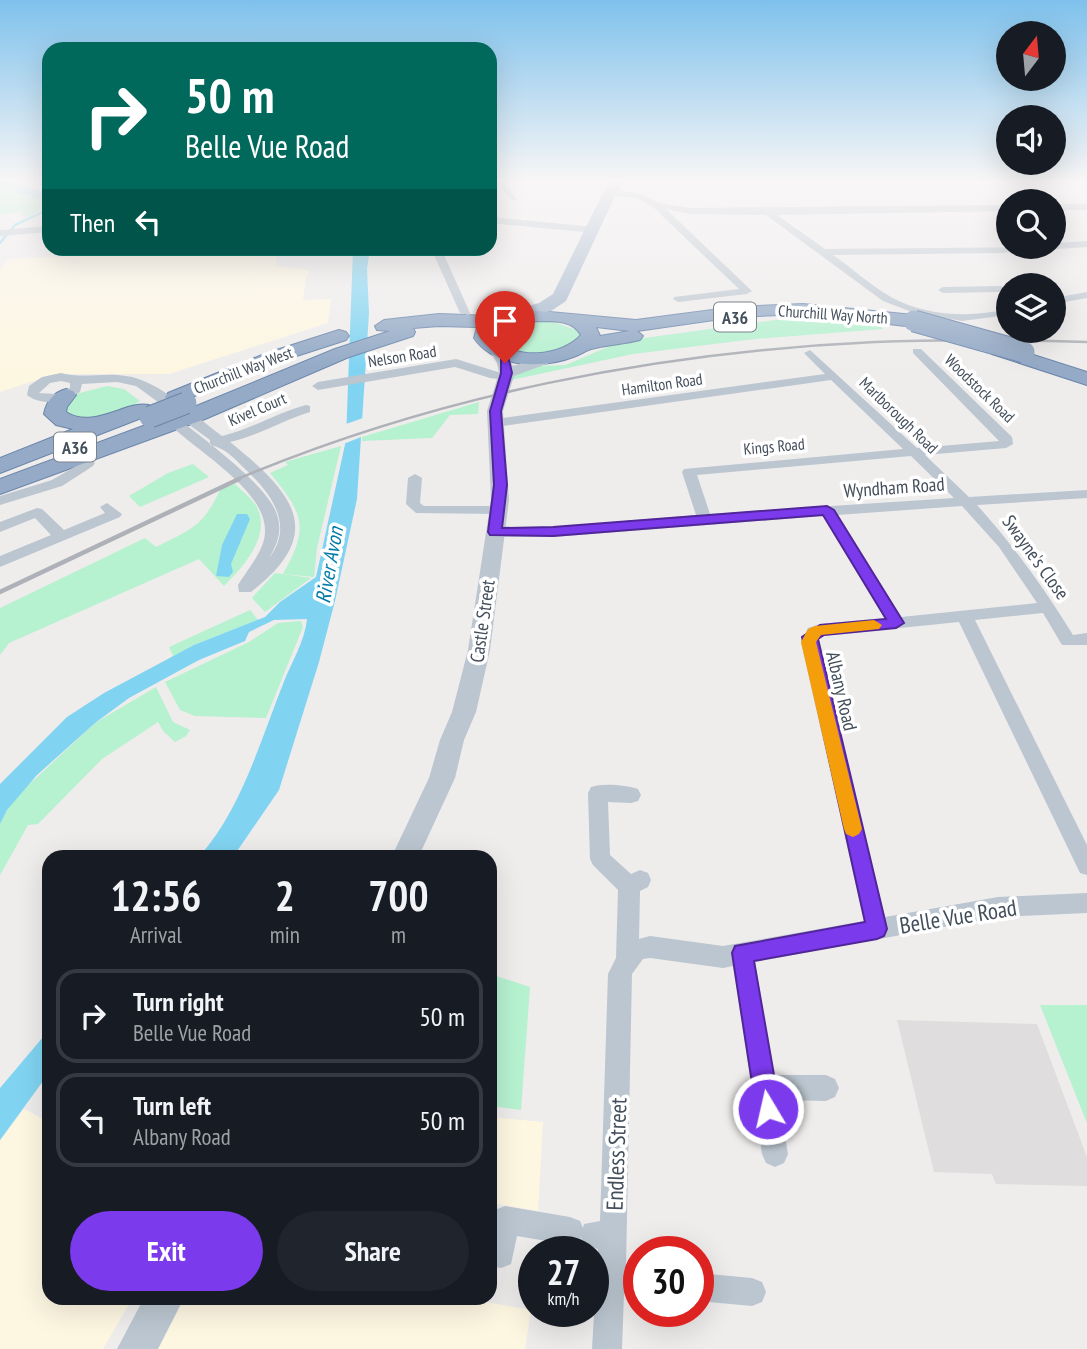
<!DOCTYPE html>
<html lang="en">
<head>
<meta charset="utf-8">
<style>
  :root { --surface:#171b24; --page:#20242c; --text:#f1f3f6; --muted:#9ea1a6; --line:#363941; --accent:#7c3aed }
  body { margin:0; font-family:"PT Sans Narrow",sans-serif; background:var(--page); color:var(--text); height:100vh; display:flex; flex-direction:column; font-size:26px; white-space:nowrap }
  * { box-sizing:border-box; margin:0 }
  p { font-size:23px; color:var(--muted) }
  .icon { flex:none; width:38px; height:38px; fill:none; stroke:currentColor; stroke-width:2; stroke-linecap:round; stroke-linejoin:round }
  .map { position:relative; flex:1; overflow:hidden }
  .side { position:absolute; left:42px; top:850px; width:455px; height:455px; display:flex; flex-direction:column; background:var(--surface); border-radius:21px; box-shadow:0 7px 28px #0002 }
  .side>* { flex:none }
  .banner { position:absolute; left:42px; top:42px; width:455px; height:214px; border-radius:21px; box-shadow:0 7px 28px #0002; background:#00695c; color:#fff; overflow:hidden }
  .needle { width:46px; rotate:16deg }
  .controls { position:absolute; left:996px; top:21px; display:grid; gap:14px }
  .controls a { display:grid; place-items:center; width:70px; height:70px; border-radius:50%; background:var(--surface); box-shadow:0 7px 28px #0002; font-size:35px }
  .speed { position:absolute; left:518px; top:1236px; display:flex; gap:14px; font-size:35px; font-weight:700; text-align:center }
  .speed>* { display:grid; place-content:center; width:91px; height:91px; border-radius:50%; background:var(--surface); box-shadow:0 7px 28px #0002; line-height:1 }
  .speed small { font-size:18px; font-weight:400 }
  .speed .limit { border:10px solid #d22; background:#fff; color:#111 }
  .pin { position:absolute; display:grid; place-items:center; width:60px; height:60px; color:#fff; margin:-72px -30px; border-radius:50% 50% 50% 0; rotate:-45deg; box-shadow:0 0 7px #0007 }
  .pin .icon { rotate:45deg }
  .me { position:absolute; width:77px; margin:-38px; rotate:351deg; stroke-linejoin:round; filter:drop-shadow(0 0 5px #0008) }
  .turn { display:flex; align-items:center; gap:24px; height:147px; padding:0 28px; font-size:32px }
  .turn .icon { width:91px; height:91px; stroke-width:2.5 }
  .turn b { display:block; font-size:49px; line-height:60px }
  .then { display:flex; align-items:center; height:66px; padding:0 28px; background:#0003; gap:14px; font-size:26px }
  .eta { display:flex; justify-content:space-evenly; align-items:center; height:119px; text-align:center }
  .eta b { font-size:42px; font-weight:800; line-height:49px }
  .button { display:flex; gap:14px; margin-top:auto; padding:14px 28px }
  .button a { flex:1; height:80px; border-radius:42px; background:var(--accent); color:#fff; font-size:28px; font-weight:800; line-height:80px; text-align:center }
  .button a+a { background:var(--page); color:var(--text) }
  ul { padding:0; list-style:none }
  li { display:flex; align-items:center; gap:21px; height:94px; margin:0 14px 10px; padding:0 14px; border:4px solid var(--line); border-radius:21px }
  li div { flex:1 }
  li b { display:block; font-size:26px }
  li em { font-style:normal }
  .map>svg:first-child { display:block }
  .commercial { fill:#fdf7e2 }
  .education { fill:#e0ddde }
  .green { fill:#b6f1d0 }
  .water { fill:#80d4f2 }
  .pier { fill:#efecec }
  .lines { fill:none; stroke-linecap:round; stroke-linejoin:round }
  .stream { stroke:#80d4f2; stroke-width:2.5 }
  .river { fill:#80d4f2; fill-rule:evenodd }
  .trunk-casing { stroke:#6b86ab; stroke-width:2 }
  .minor { fill:#bbc6d0; fill-rule:evenodd }
  .tertiary { fill:#bbc6d0; fill-rule:evenodd }
  .primary { fill:#a9bace; fill-rule:evenodd }
  .trunk { fill:#94aac6; fill-rule:evenodd }
  .rail-far1 { stroke:#aeb1b7; stroke-width:2.5 }
  .rail { stroke:#aeb1b7; stroke-width:4.5 }
  .trunk-bridge-casing { stroke:#6b86ab; stroke-width:23; stroke-linecap:butt }
  .trunk-bridge { stroke:#94aac6; stroke-width:21 }
  .route { fill:#7c3aed; stroke:#51269a; stroke-width:2 }
  .slow { fill:#f59e0b }
  .labels { text-anchor:middle; dominant-baseline:central; stroke-width:7; stroke-linejoin:round; paint-order:stroke }
  .far-street-label { font-size:16px; fill:#434e5b; stroke:#fff }
  .shield { fill:#fff; stroke:#7b838c; stroke-width:2 }
  .shield-label { font-size:18px; font-weight:bold; fill:#434e5b }
  .street-label { font-size:19px; fill:#434e5b; stroke:#fff }
  .water-label { font-size:21px; font-style:italic; fill:#037ba7; stroke:#fff }
  .near-street-label { font-size:23px; fill:#434e5b; stroke:#fff }
</style>
</head>
<body>
<div class="map">
<svg width="1087" height="1349" viewBox="0 0 1087 1349">
  <rect width="100%" height="100%" fill="#efecec"/>
  <!-- commercial -->
  <g class="commercial">
    <path d="M230,249H274L277,267L310,270L306,277L303,300L331,299L328,323L169,374H55L0,392V269L9,259Z"/>
    <path d="M24,1109L49,1122V1298L132,1299L103,1349H0V1141Z"/>
    <path d="M490,1117L543,1122L538,1211L490,1203Z"/>
    <path d="M463,1298L531,1310L525,1349H152L182,1299Z"/>
  </g>
  <!-- education -->
  <path class="education" d="M897,1020L1037,1024L1087,1157V1186L996,1184L992,1174L934,1172Z"/>
  <!-- green -->
  <g class="green">
    <path d="M0,185L19,186L49,194C49,208 36,212 25,217L18,212L0,215Z"/>
    <path d="M529,320L554,322L582,332C573,353 534,358 514,351C507,349 500,343 494,340V330L501,325Z"/>
    <path d="M775,320H811L881,326L883,329L755,339L633,354L511,380L514,374L540,366L566,365L605,348L637,339Z"/>
    <path d="M107,386L124,389L140,401L136,403L140,406L93,420L65,415L64,404L76,394Z"/>
    <path d="M479,402L478,414L450,415L432,438L362,441V437Z"/>
    <path d="M341,446L317,548L314,577L283,574C310,527 303,513 270,473L288,465L285,462Z"/>
    <path d="M193,464L209,477L140,507L129,496L168,473Z"/>
    <path d="M235,484C241,490 250,497 255,504C274,534 243,567 224,586L199,559L9,643L0,655V608L145,538L156,547C192,529 203,527 221,488Z"/>
    <path d="M275,573L311,578L265,612L252,598Z"/>
    <path d="M250,610L258,620L194,645L174,658L169,647Z"/>
    <path d="M301,621L303,627L266,718L195,716L180,710L165,682L249,642L278,623Z"/>
    <path d="M156,687L173,722L190,730L186,736L175,742L164,732L158,722L102,759L38,824L28,825L0,875V824L7,810L21,792L95,723Z"/>
    <path d="M490,974L530,987L521,1110L490,1106Z"/>
    <path d="M1040,1005H1087V1123Z"/>
  </g>
  <!-- water -->
  <g class="water">
    <path d="M353,249H370L367,269L369,313L357,499L335,601L319,662L279,790L233,857H199C242,808 259,744 283,684C291,663 305,641 307,619L274,620L249,632L245,641L199,660L129,698L95,723L37,775L7,810L0,824V784L67,717L104,693L194,645L265,617L280,602L316,577L346,440Z"/>
    <path d="M237,514H247L250,519L231,564L233,572L229,577L216,576L222,545Z"/>
    <path d="M49,1030V1073L0,1140V1088Z"/>
  </g>
  <!-- pier -->
  <path class="pier" d="M366,417V435L341,445L343,425Z"/>
  <g class="lines">
    <!-- stream -->
    <path class="stream" d="M0,243L15,225L49,209"/>
    <!-- river -->
    <path class="river" d="M0,179L49,193V202L0,186Z"/>
    <!-- trunk casing -->
    <g class="trunk-casing">
      <g id="trunk">
        <path d="M803,304L914,315L923,321L914,327L803,314L735,317L637,331L643,336L640,340C624,344 607,345 591,349C585,351 581,354 576,356C543,369 496,369 474,338L477,327L439,326L413,328L415,332L413,336L349,357L205,419L0,494V479L189,409L335,349L390,331L377,330L375,326L384,320L439,314L493,316L528,310L636,320L735,307ZM542,321C557,321 573,321 581,335C561,357 514,361 494,337L495,330L513,322ZM596,327L630,331L600,336Z"/>
        <path d="M339,330L346,332L349,336L346,340L281,361L182,401H168L165,397L168,393L267,353Z"/>
        <path d="M999,344L1087,372V385L992,354L989,350Z"/>
        <path d="M66,389L73,391L76,395L67,407L66,412C94,430 126,400 149,405L152,410L149,415L0,473V458L73,429L56,425L44,414C46,402 54,392 66,389Z"/>
      </g>
    </g>
    <!-- minor -->
    <g class="minor">
      <path d="M494,179H503L517,200H511Z"/>
      <path d="M610,190L639,193L658,203L690,208L1008,205V211L777,215L825,249L1054,247V243L1087,241V247L999,253L833,255C852,268 870,285 891,297C925,316 970,318 1008,309V315L962,321L912,312L883,301L766,215L690,214L666,209L752,291L747,294L678,302L673,299L674,297L739,289L653,207L637,198L607,195Z"/>
      <rect x="1054" y="204" width="33" height="6"/>
      <path d="M490,217L595,227L600,230L595,233L490,223Z"/>
      <path d="M49,226V232L0,236V230Z"/>
      <path d="M431,248H441L470,313L469,315L460,313Z"/>
      <path d="M1001,286L1008,289V296L999,292L943,293L938,290L943,287Z"/>
      <path d="M1087,292V298L1054,304V298Z"/>
      <path d="M913,349H921L1012,437L1013,444L1006,448L925,455L969,497L1087,490V498L977,505C1014,546 1044,588 1073,635L1087,633V645H1062L1043,613L975,620L1087,845V875L1080,873L959,622L821,636L817,642L885,917L998,897L1087,893V913L998,917L755,962L774,1075H826L835,1079L839,1088L835,1097L826,1101L779,1100L788,1154L784,1163L775,1167L766,1163L762,1154L733,966L723,968L650,958L643,959L632,974L626,1265L639,1267V1295L624,1294L622,1349H592L598,1249L584,1244L581,1237L580,1241L570,1245L517,1236L511,1264L501,1268L490,1266V1229L495,1210L505,1206L570,1217L580,1221L583,1228L584,1224L600,1221L608,974L616,958L618,890L593,865L590,859L588,793L591,787C604,783 625,785 638,789L641,795L638,801L631,803L608,802L610,855L631,874L640,870L648,873L651,880L648,887L640,891L639,939L650,936L723,946L864,921L801,642L808,628L820,624L885,618L823,516L553,537H494L487,532L494,527H553L696,515L682,472L684,469L903,449L831,380L495,427L489,423L495,419L825,374L804,353L810,350L917,448L999,441L913,353ZM911,456L954,498L710,514L697,475ZM962,506L999,547L1037,603L901,617L837,515Z"/>
      <path d="M456,359L511,376L505,380L490,378L455,367L318,390L312,386L318,382Z"/>
      <path d="M61,373C83,379 104,372 126,376C159,380 196,417 222,436C252,429 276,413 306,405L310,406V412C281,421 260,435 230,442C292,492 329,532 251,592H239L238,585C247,570 265,550 265,532C267,487 186,446 159,414L161,411H169C196,434 264,481 276,512C283,530 278,543 269,558C295,525 271,493 245,469C235,459 224,447 210,445V440L136,386L117,382L82,384L80,392C64,402 43,407 27,395L29,386L42,377ZM61,381L70,383V388L55,394L39,393L50,383Z"/>
      <path d="M88,459L95,463L93,466L62,486L0,505V496L52,480Z"/>
      <path d="M415,474L422,478L420,503L424,506H498L505,510L498,514L416,513L406,504L408,478Z"/>
      <path d="M107,503L122,514L120,517L0,567V556L51,535L35,518L0,532V522L37,508L42,509L64,530L105,513L100,507Z"/>
      <path d="M698,1273L752,1278L762,1282L766,1292L762,1302L752,1306L698,1301Z"/>
    </g>
    <!-- tertiary -->
    <g class="tertiary">
      <path d="M496,346L501,347L513,366L550,353L558,358L555,361L514,376L503,411L509,500L490,650L476,712L464,740L455,778L418,858H391L429,778L440,740L452,712L468,650L491,500L487,411L499,373L497,363L489,350Z"/>
      <path d="M144,1298H184L158,1349H117Z"/>
    </g>
    <!-- primary -->
    <path class="primary" d="M614,179H627L616,194L566,301L551,311L511,322L505,321L502,317L505,313L539,303L553,294L603,193Z"/>
    <!-- trunk -->
    <use href="#trunk" class="trunk"/>
    <!-- rail-far1 -->
    <path class="rail-far1" d="M235,480C436,395 657,352 875,342C946,339 1016,340 1087,342"/>
    <!-- rail -->
    <path class="rail" d="M0,592L239,479"/>
    <!-- trunk-bridge casing -->
    <g class="trunk-bridge-casing">
      <g id="trunk-bridge">
        <path d="M914,321L1024,352"/>
        <path d="M150,417L186,403"/>
      </g>
    </g>
    <!-- trunk-bridge -->
    <use href="#trunk-bridge" class="trunk-bridge"/>
  </g>
  <!-- sky -->
  <linearGradient id="sky" x2="0" y2="1"><stop stop-color="#7ec1ec"/><stop offset="0.49" stop-color="#f8f6f6"/><stop offset="1" stop-color="#f8f6f6" stop-opacity="0"/></linearGradient>
  <rect width="1087" height="368" fill="url(#sky)"/>
  <!-- route -->
  <path class="route" d="M501,360H509L512,373L501,411L507,485L502,528L553,527L827,506L834,510L904,623L896,628L824,635L818,639L887,929L884,936L877,939L754,961L780,1109L776,1117L768,1121L760,1117L756,1109L732,953L735,946L865,922L802,637L820,625L886,619L823,515L553,536L490,535L488,532L494,485L490,411L501,373Z"/>
  <!-- slow -->
  <path class="slow" d="M874,620L882,625L879,629L821,635L816,642L862,829L859,834L853,837L846,834L844,829L801,642L808,629L815,626Z"/>
  <g class="labels">
    <!-- far-street labels -->
    <g class="far-street-label">
      <text transform="translate(833 314) rotate(4)">Churchill Way North</text>
      <text transform="translate(402 356) rotate(-9)">Nelson Road</text>
      <text transform="translate(243 370) rotate(-21)">Churchill Way West</text>
      <text transform="translate(662 384) rotate(-8)">Hamilton Road</text>
      <text transform="translate(980 388) rotate(44)">Woodstock Road</text>
      <text transform="translate(257 409) rotate(-23)">Kivel Court</text>
      <text transform="translate(899 415) rotate(44)">Marlborough Road</text>
      <text transform="translate(774 446) rotate(-5)">Kings Road</text>
    </g>
    <!-- shield labels -->
    <g class="shield">
      <rect x="714" y="302.5" width="42" height="29" rx="5"/>
      <rect x="54" y="432.5" width="42" height="29" rx="5"/>
    </g>
    <g class="shield-label">
      <text x="735" y="317">A36</text>
      <text x="75" y="447">A36</text>
    </g>
    <!-- street labels -->
    <g class="street-label">
      <text transform="translate(894 487) rotate(-4)">Wyndham Road</text>
      <text transform="translate(1036 557) rotate(54)">Swayne's Close</text>
      <text transform="translate(482 621) rotate(-82)">Castle Street</text>
      <text transform="translate(842 691) rotate(77)">Albany Road</text>
    </g>
    <!-- water labels -->
    <g class="water-label">
      <text transform="translate(329 565) rotate(-80)">River Avon</text>
    </g>
    <!-- near-street labels -->
    <g class="near-street-label">
      <text transform="translate(958 916) rotate(-9)">Belle Vue Road</text>
      <text transform="translate(616 1154) rotate(-88)">Endless Street</text>
    </g>
  </g>
</svg>
<div class="controls">
<a><svg class="needle" viewBox="-14 -14 28 28"><path d="M0-13l5 13h-10z" fill="#e53935"/><path d="M0 13l5-13h-10z" fill="#9ea1a6"/></svg></a>
<a><svg class="icon" aria-label="sound" viewBox="0 0 24 24"><path d="M4 9h4l5-4v14l-5-4H4zM17 9q2 3 0 6"/></svg></a>
<a><svg class="icon" aria-label="search" viewBox="0 0 24 24"><circle cx="10" cy="10" r="6"/><path d="M15 15l6 6"/></svg></a>
<a><svg class="icon" aria-label="layers" viewBox="0 0 24 24"><path d="M12 4l9 5-9 5-9-5zM3 14l9 5 9-5"/></svg></a>
</div>
<div class="speed"><div>27<small>km/h</small></div><div class="limit">30</div></div>
<div class="pin" style="left:505px;top:363px;background:#d93025"><svg class="icon" aria-label="arrive" viewBox="0 0 24 24"><path d="M6 21V4h12l-3 4 3 4H6"/></svg></div>
<svg class="me" style="left:768px;top:1109px" viewBox="-20 -20 40 40"><circle r="17" fill="#7c3aed" stroke="#fff" stroke-width="3"/><path d="M0-11L8 9 0 5-8 9z" fill="#fff"/></svg>
<div class="banner">
<div class="turn"><svg class="icon" aria-label="right" viewBox="0 0 24 24"><path d="M7 20v-9h11M14 6l5 5-5 5"/></svg><div><b>50 m</b>Belle Vue Road</div></div>
<div class="then">Then<svg class="icon" aria-label="left" viewBox="0 0 24 24"><path d="M17 20v-9H6M10 6l-5 5 5 5"/></svg></div>
</div>
<section class="side">
<div class="eta">
<div><b>12:56</b><p>Arrival</p></div>
<div><b>2</b><p>min</p></div>
<div><b>700</b><p>m</p></div>
</div>
<ul>
<li><svg class="icon" aria-label="right" viewBox="0 0 24 24"><path d="M7 20v-9h11M14 6l5 5-5 5"/></svg><div><b>Turn right</b><p>Belle Vue Road</p></div><em>50 m</em></li>
<li><svg class="icon" aria-label="left" viewBox="0 0 24 24"><path d="M17 20v-9H6M10 6l-5 5 5 5"/></svg><div><b>Turn left</b><p>Albany Road</p></div><em>50 m</em></li>
</ul>
<div class="button"><a>Exit</a><a>Share</a></div>
</section>
</div>
</body>
</html>
